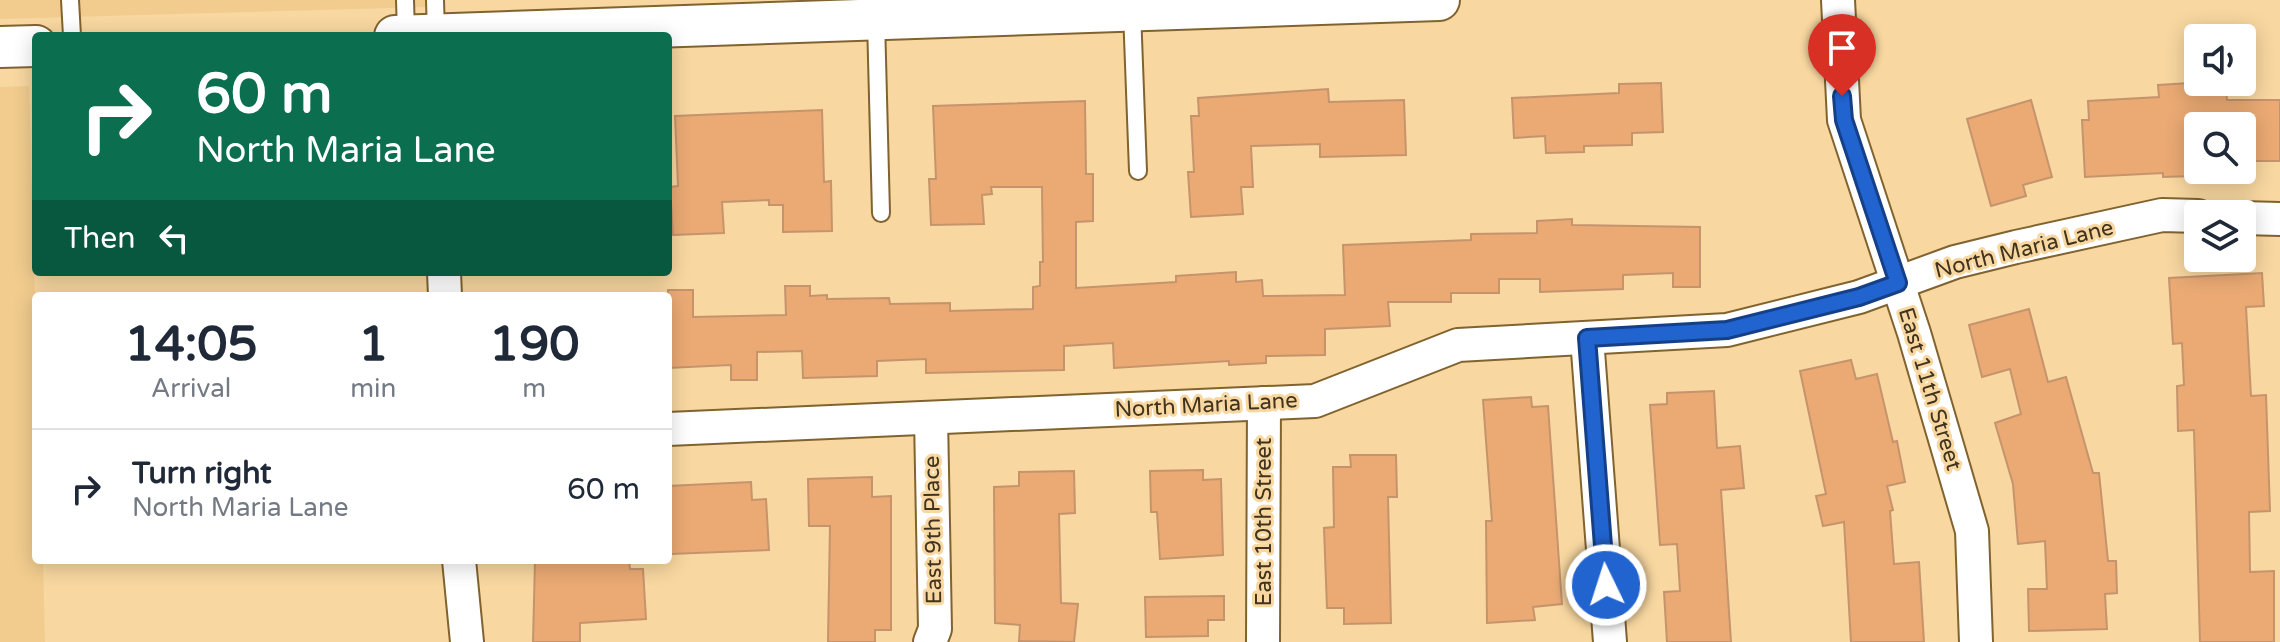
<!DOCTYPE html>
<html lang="en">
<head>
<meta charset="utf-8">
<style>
  :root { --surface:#fff; --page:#f2f2f3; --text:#1f2937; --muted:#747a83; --line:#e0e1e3 }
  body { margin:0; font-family:"Varela Round",sans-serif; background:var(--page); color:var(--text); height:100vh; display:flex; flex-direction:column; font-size:30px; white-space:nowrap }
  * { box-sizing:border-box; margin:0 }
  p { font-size:26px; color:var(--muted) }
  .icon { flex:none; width:44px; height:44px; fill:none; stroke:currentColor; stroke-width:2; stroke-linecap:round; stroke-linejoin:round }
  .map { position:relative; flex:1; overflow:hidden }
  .drawer { position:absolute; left:32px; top:292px; width:640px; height:272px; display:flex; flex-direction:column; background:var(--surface); border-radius:8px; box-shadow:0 4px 20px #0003 }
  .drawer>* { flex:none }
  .hud { position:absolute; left:32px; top:32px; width:640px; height:244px; border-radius:8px; box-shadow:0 4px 20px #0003; background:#0b6e4f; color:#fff; overflow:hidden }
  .controls { position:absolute; left:2184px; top:24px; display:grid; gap:16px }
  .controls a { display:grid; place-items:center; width:72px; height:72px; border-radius:8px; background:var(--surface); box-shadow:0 4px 20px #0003; font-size:40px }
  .pin { position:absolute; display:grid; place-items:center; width:68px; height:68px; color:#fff; margin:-82px -34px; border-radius:50% 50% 50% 0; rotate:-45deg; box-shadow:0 0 8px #0007 }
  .pin .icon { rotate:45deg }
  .me { position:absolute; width:88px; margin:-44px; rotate:356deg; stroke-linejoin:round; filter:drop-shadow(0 0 6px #0008) }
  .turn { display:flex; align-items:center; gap:28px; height:168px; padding:0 32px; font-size:36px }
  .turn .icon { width:104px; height:104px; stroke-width:2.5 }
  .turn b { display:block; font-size:56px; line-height:68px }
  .then { display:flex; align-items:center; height:76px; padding:0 32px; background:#0003; gap:16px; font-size:30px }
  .eta { display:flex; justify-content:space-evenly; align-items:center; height:136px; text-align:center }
  .eta b { font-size:48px; font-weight:800; line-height:56px }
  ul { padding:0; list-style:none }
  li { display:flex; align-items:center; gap:24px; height:120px; padding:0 32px; border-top:2px solid var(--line) }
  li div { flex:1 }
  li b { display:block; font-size:30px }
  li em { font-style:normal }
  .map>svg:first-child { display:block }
  .built { fill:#f1cc8e }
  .building { fill:#ebaa74; stroke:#c5946d; stroke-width:2 }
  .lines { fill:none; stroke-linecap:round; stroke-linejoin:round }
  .service-casing { stroke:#80632f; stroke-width:20 }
  .minor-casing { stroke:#80632f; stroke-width:36 }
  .tertiary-casing { stroke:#80632f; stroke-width:44 }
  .service { stroke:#fff; stroke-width:16 }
  .minor { stroke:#fff; stroke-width:32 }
  .tertiary { stroke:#fff; stroke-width:40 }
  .route-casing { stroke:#154087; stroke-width:20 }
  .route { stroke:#2163cf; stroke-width:14 }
  .labels { text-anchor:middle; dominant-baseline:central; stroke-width:6; stroke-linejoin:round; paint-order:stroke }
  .street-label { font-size:22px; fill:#41341e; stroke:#f8d7a0 }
</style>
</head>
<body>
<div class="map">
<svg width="2280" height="642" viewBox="0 0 2280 642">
  <rect width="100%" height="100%" fill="#f8d7a0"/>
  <!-- built -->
  <g class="built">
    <path d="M0,0H426V7L0,19Z"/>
    <path d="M29,86L36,332V560H43L45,642H0V87Z"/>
  </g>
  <!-- building -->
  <g class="building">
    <path d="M2206,82V90L2226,89L2227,100H2280V161H2249L2248,126H2198L2193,176L2163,177V173L2085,177L2082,120H2089L2088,101L2159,97L2158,85Z"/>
    <path d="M1661,83L1663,132L1632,133V145L1584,146V152L1546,153L1545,136L1514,138L1512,98L1619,93V84Z"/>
    <path d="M1328,89L1329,102L1404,100L1406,155L1320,157V144L1251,146L1253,187H1241L1243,214L1191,217L1188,172H1194L1191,116H1199L1198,98Z"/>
    <path d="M2031,100L2052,177L2023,185L2026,196L1991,206L1967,119Z"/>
    <path d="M1085,101L1086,174H1093V221L1076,222V288L1176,282V276L1236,272V282L1262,280L1263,296L1345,295L1343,245L1471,240V234L1537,233V221L1572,219V225L1700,227V287H1673V273L1623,275V289L1540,292V279H1499V293H1451V302H1388L1390,326L1325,329V355L1266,356V363L1229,365V361L1114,368L1113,343L1064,346V370L926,373V359L877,361V376L803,378L802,351L757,352V380H731V365L668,368V290H693V317L786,315L785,286H810V296L827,295V299L889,298L890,304L950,303V311L1033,309V287L1040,286V262H1043L1042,187H991L992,194L982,195L984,224L931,225L929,179H936L933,106Z"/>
    <path d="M822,110L824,182L831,181L832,231L783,232V205H769V200L722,202L724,233L673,235L670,187L678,186L675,116Z"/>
    <path d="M2262,273L2264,306L2246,307L2251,396L2266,395L2270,511L2249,512L2250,572L2274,571V642H2200L2194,430L2178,431L2177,386L2184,385L2182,343L2173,344L2169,278Z"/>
    <path d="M2029,309L2048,382L2066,377L2093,473H2099L2108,561H2116L2117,593L2105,594L2107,629L2029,631L2028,589H2047L2045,541L2018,544L2013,484L1995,423L2021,414L2010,369L1982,377L1969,325Z"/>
    <path d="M1851,360L1856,379L1877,374L1893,442L1897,441L1905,482L1887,486L1893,510L1890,511L1894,564L1919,562L1924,642H1851L1844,522L1823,526L1816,496L1826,494L1800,371Z"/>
    <path d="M1714,391L1717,448L1740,446L1744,488L1721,490L1731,642H1667L1664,592L1680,591L1677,544L1660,545L1650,405L1667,404V393Z"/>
    <path d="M1531,397L1532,407L1548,406L1562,604L1533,607L1535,620L1487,623L1486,521H1492L1483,400Z"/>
    <path d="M1350,455H1396L1397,497H1388L1391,623L1344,624V608H1327L1324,528L1334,527L1333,467H1351Z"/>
    <path d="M1203,470V480L1221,479L1223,555L1160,559L1157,512H1151L1150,471Z"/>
    <path d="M1074,471L1075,513L1059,514L1061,603L1078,604L1074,642L1019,641L1020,625L995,623L994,487L1019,486V472Z"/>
    <path d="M872,477V497L891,496V630H875V642H828L830,526H809L808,479Z"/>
    <path d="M751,482L752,500L766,499L769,550L671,554L668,486Z"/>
    <path d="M535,560H629L630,569H643L646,619L580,623V642H533Z"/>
    <path d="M1224,596V620H1208V636L1146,637L1145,597Z"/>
  </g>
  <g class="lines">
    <!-- service casing -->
    <g class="service-casing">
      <g id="service">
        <path d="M70,0L72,36"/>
        <path d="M405,0L406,34"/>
        <path d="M435,0L436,34"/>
        <path d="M1132,11L1138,171"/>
        <path d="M876,20L881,213"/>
      </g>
    </g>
    <!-- minor casing -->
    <g class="minor-casing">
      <g id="minor">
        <path d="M1838,0L1844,120L1914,333L1972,531L1976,642"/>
        <path d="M2242,218L2280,219"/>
        <path d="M444,272L445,296"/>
        <path d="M1587,338L1610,642"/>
        <path d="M668,429L1315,401L1458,345L1727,330L1859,297L1955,262L2016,247L2162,215L2198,216"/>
        <path d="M459,560L467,642"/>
        <path d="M930,642L935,629L931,418"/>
        <path d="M1263,642L1264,403"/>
      </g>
    </g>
    <!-- tertiary casing -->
    <g class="tertiary-casing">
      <g id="tertiary">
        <path d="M395,36L1439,0"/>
        <path d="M0,47L36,46"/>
      </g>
    </g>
    <!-- service -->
    <use href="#service" class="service"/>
    <!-- minor -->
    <use href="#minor" class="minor"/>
    <!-- tertiary -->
    <use href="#tertiary" class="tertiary"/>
  </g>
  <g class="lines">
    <!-- route casing -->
    <g class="route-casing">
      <path id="route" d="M1606,585L1587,338L1727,330L1859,297L1898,283L1844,120L1842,96"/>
    </g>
    <!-- route -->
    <use href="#route" class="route"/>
  </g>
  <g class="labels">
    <!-- street labels -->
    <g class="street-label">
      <text transform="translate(2024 249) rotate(-14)">North Maria Lane</text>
      <text transform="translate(1930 389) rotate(73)">East 11th Street</text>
      <text transform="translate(1206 405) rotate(-3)">North Maria Lane</text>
      <text transform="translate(1264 522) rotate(-90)">East 10th Street</text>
      <text transform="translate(933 530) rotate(-91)">East 9th Place</text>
    </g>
  </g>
</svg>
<div class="controls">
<a><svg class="icon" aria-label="sound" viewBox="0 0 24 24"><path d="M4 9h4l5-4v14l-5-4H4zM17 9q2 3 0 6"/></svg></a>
<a><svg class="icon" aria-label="search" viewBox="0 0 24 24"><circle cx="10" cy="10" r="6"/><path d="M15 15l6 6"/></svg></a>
<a><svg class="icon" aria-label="layers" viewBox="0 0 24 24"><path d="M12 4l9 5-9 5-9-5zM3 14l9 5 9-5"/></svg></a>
</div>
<div class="pin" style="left:1842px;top:96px;background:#d93025"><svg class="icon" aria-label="arrive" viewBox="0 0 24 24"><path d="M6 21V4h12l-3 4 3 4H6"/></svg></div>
<svg class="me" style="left:1606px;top:585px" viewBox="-20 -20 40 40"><circle r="17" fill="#2163cf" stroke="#fff" stroke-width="3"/><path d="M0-11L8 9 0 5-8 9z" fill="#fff"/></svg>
<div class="hud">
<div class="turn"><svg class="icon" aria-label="right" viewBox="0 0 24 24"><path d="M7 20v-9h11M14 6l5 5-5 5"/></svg><div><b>60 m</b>North Maria Lane</div></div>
<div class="then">Then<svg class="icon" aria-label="left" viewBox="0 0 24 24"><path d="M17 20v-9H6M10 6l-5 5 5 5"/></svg></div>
</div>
<section class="drawer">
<div class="eta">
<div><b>14:05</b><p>Arrival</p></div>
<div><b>1</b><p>min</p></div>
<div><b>190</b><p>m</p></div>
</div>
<ul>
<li><svg class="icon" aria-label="right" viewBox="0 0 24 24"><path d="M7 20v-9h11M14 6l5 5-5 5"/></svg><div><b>Turn right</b><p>North Maria Lane</p></div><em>60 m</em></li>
</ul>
</section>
</div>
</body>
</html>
